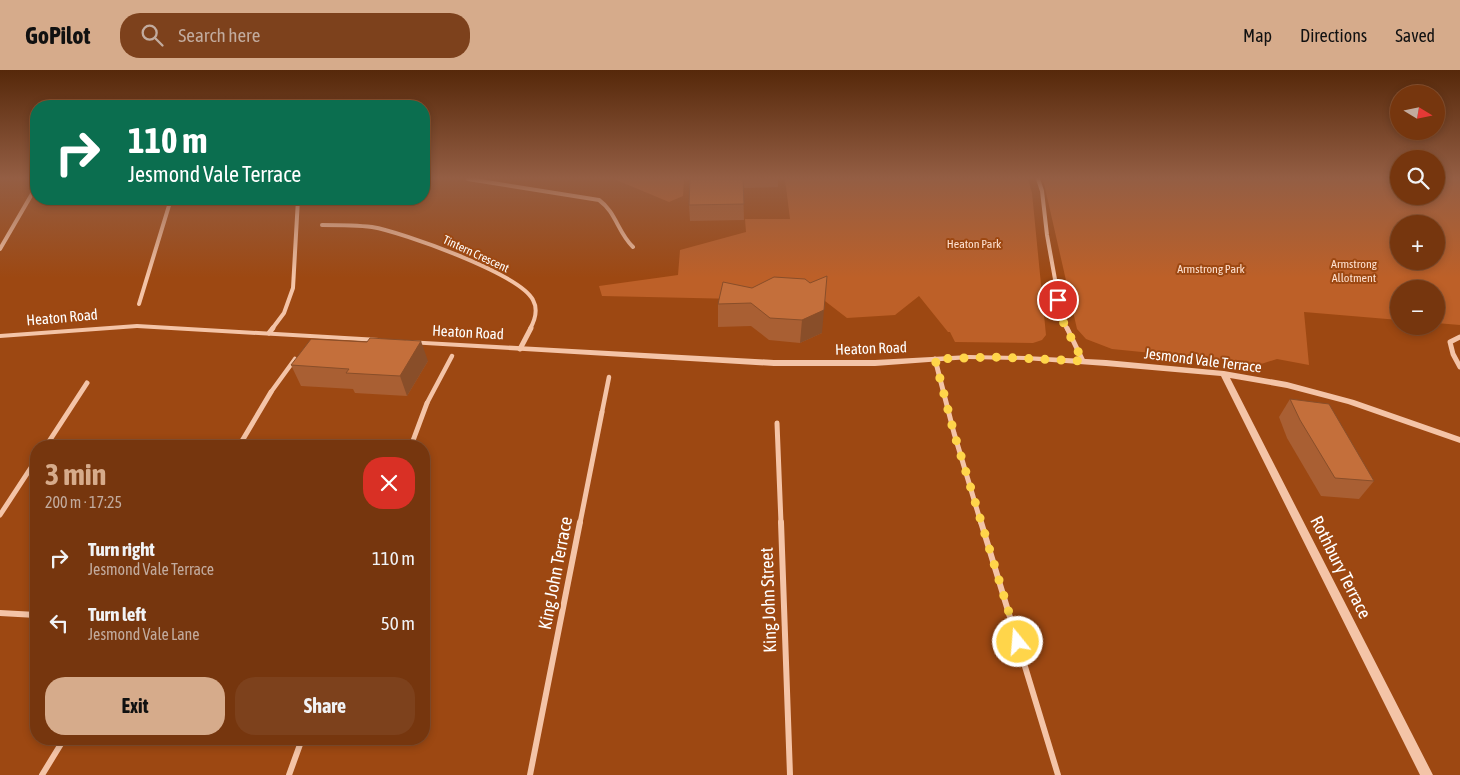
<!DOCTYPE html>
<html lang="en">
<head>
<meta charset="utf-8">
<style>
  :root { --surface:#76360e; --page:#7d411c; --text:#f1f3f6; --muted:#c2ab9e; --line:#87502e; --accent:#d6ab8b }
  body { margin:0; font-family:"Asap Condensed",sans-serif; background:var(--page); color:var(--text); height:100vh; display:flex; flex-direction:column; font-size:19px; white-space:nowrap }
  * { box-sizing:border-box; margin:0 }
  p { font-size:16px; color:var(--muted) }
  .icon { flex:none; width:28px; height:28px; fill:none; stroke:currentColor; stroke-width:2; stroke-linecap:round; stroke-linejoin:round }
  .map { position:relative; flex:1; overflow:hidden }
  .side { position:absolute; left:30px; top:370px; width:400px; height:305px; display:flex; flex-direction:column; background:var(--surface); border-radius:20px; box-shadow:0 2px 8px #0003,0 0 0 1px var(--line) }
  .side>* { flex:none }
  .hud { position:absolute; left:30px; top:30px; width:400px; height:105px; border-radius:20px; box-shadow:0 2px 8px #0003,0 0 0 1px var(--line); background:#0b6e4f; color:#fff; overflow:hidden }
  .needle { width:32px; rotate:100deg }
  .fabs { position:absolute; left:1390px; top:15px; display:grid; gap:10px }
  .fabs a { display:grid; place-items:center; width:55px; height:55px; border-radius:50%; background:var(--surface); box-shadow:0 2px 8px #0003,0 0 0 1px var(--line); font-size:25px }
  .pin { position:absolute; display:grid; place-items:center; width:42px; height:42px; color:#fff; margin:-21px; border:2px solid #fff; border-radius:50%; box-shadow:0 1px 5px #0007 }
  .me { position:absolute; width:55px; margin:-28px; rotate:343deg; stroke-linejoin:round; filter:drop-shadow(0 0 4px #0008) }
  .turn { display:flex; align-items:center; gap:18px; height:105px; padding:0 15px; font-size:22px }
  .turn .icon { width:65px; height:65px; stroke-width:2.5 }
  .turn b { display:block; font-size:35px; line-height:42px }
  .round { display:grid; place-items:center; flex:none; width:52px; height:52px; border-radius:20px; background:var(--page) }
  .summary { display:flex; align-items:center; justify-content:space-between; height:85px; padding:0 15px }
  h1 { font-size:30px; font-weight:700; line-height:38px; color:var(--accent) }
  .button { display:flex; gap:10px; margin-top:auto; padding:10px 15px }
  .button a { flex:1; height:58px; border-radius:20px; background:var(--accent); color:#111; font-size:20px; font-weight:700; line-height:58px; text-align:center }
  .button a+a { background:var(--page); color:var(--text) }
  ul { padding:0; list-style:none }
  li { display:flex; align-items:center; gap:15px; height:65px; padding:0 15px }
  li div { flex:1 }
  li b { display:block; font-size:19px }
  li em { font-style:normal }
  header { display:flex; align-items:center; gap:30px; box-sizing:border-box; height:70px; padding:0 25px; background:var(--accent); color:#111 }
  header strong { font-size:24px }
  nav { display:flex; gap:28px; margin-inline-start:auto; font-size:18px }
  .search { width:350px; height:45px; background:var(--page); display:flex; align-items:center; gap:12px; box-sizing:border-box; padding:0 18px; border-radius:20px; color:var(--muted); font-size:19px }
  .map>svg:first-child { display:block }
  .green { fill:#bd6028; fill-rule:evenodd }
  .lines { fill:none; stroke-linecap:round; stroke-linejoin:round }
  .pedestrian { stroke:#f4c4a7; stroke-width:4.5 }
  .minor-far2 { stroke:#f4c4a7; stroke-width:4 }
  .minor-far1 { stroke:#f4c4a7; stroke-width:5 }
  .minor { stroke:#f4c4a7; stroke-width:6 }
  .tertiary { fill:#f4c4a7; fill-rule:evenodd }
  .wall { fill:#a95f33 }
  .shaded-wall { fill:#894e29 }
  .building { fill:#c46f3b; stroke:#894e29 }
  .route { stroke:#ffd54a; stroke-width:9; stroke-dasharray:0 16.2 }
  .labels { text-anchor:middle; dominant-baseline:central; stroke-width:4; stroke-linejoin:round; paint-order:stroke }
  .far-park-label { font-size:12px; fill:#fee1d0; stroke:#9d4812 }
  .far-street-label { font-size:12px; fill:#fff; stroke:#9d4812 }
  .street-label { font-size:15px; fill:#fff; stroke:#9d4812 }
  .near-street-label { font-size:18px; fill:#fff; stroke:#9d4812 }
</style>
</head>
<body>
<header>
<strong>GoPilot</strong>
<div class="search"><svg class="icon" aria-label="search" viewBox="0 0 24 24"><circle cx="10" cy="10" r="6"/><path d="M15 15l6 6"/></svg>Search here</div>
<nav><a>Map</a><a>Directions</a><a>Saved</a></nav>
</header>
<div class="map">
<svg width="1460" height="705" viewBox="0 0 1460 705">
  <rect width="100%" height="100%" fill="#9d4812"/>
  <!-- green -->
  <g class="green">
    <path d="M614,109H684L683,126L669,132Z"/>
    <path d="M785,109H1028L1032,123L1046,265L1042,270L1033,273L955,272L950,262H948L919,226L895,245L847,248L812,221L738,229L602,226L599,216L678,205L680,180L746,162L745,149H790Z"/>
    <path d="M1043,109H1399V126H1436V109H1460V255L1436,253V219H1399V250L1304,242L1309,295L1277,289L1261,294L1112,279L1086,269L1077,259ZM1399,154H1436V191H1399Z"/>
  </g>
  <g class="lines">
    <!-- pedestrian -->
    <g class="pedestrian">
      <path d="M271,322L295,289"/>
      <path d="M427,333L452,286"/>
      <path d="M602,342L609,307"/>
    </g>
    <!-- minor-far2 -->
    <g class="minor-far2">
      <path d="M468,109L599,130C616,142 618,163 633,177"/>
      <path d="M1038,109L1042,121L1047,165L1062,248L1067,259"/>
      <path d="M322,155C339,155 355,155 372,157C402,162 520,204 533,230C538,239 535,250 530,259"/>
      <path d="M0,179L36,117"/>
      <path d="M139,234L171,129"/>
      <path d="M272,259L284,243L293,218L298,129"/>
    </g>
    <!-- minor-far1 -->
    <g class="minor-far1">
      <path d="M1067,258L1083,291"/>
      <path d="M269,263L273,258"/>
      <path d="M1460,267L1450,272L1453,284L1460,297"/>
      <path d="M520,279L531,258"/>
      <path d="M935,289L954,363L981,453"/>
      <path d="M777,353L781,453"/>
      <path d="M46,376L87,313"/>
      <path d="M239,376L271,322"/>
      <path d="M411,376L427,333"/>
      <path d="M0,445L36,390"/>
      <path d="M580,453L602,342"/>
    </g>
    <!-- minor -->
    <g class="minor">
      <path d="M781,452L790,705"/>
      <path d="M981,452L1058,705"/>
      <path d="M0,543L36,545"/>
      <path d="M42,705L64,669"/>
      <path d="M289,705L302,669"/>
      <path d="M530,705L580,452"/>
    </g>
    <!-- tertiary -->
    <g class="tertiary">
      <path d="M137,254L379,268L383,270L379,272L137,258L0,268V264Z"/>
      <path d="M406,270L774,290H875L969,285L1025,286L1106,290L1224,301L1287,312L1354,330L1460,367V373L1348,334L1287,318L1230,308L1433,705H1420L1221,306L1106,296L1025,290L969,289L875,296H774L409,274L405,272Z"/>
    </g>
  </g>
  <!-- wall -->
  <g class="wall">
    <path d="M690,109H778V117L743,118L744,150L690,151L689,135Z"/>
    <path d="M752,218L822,263L800,273L769,270L751,256L718,257V234Z"/>
    <path d="M428,291L407,326L355,323L353,319L301,316L291,295Z"/>
    <path d="M1290,329L1374,411L1359,429L1321,426L1287,368L1279,347Z"/>
  </g>
  <!-- shaded-wall -->
  <g class="shaded-wall">
    <path d="M824,240L822,263L800,273L802,250Z"/>
    <path d="M421,271L428,291L407,326L400,306Z"/>
  </g>
  <!-- building -->
  <g class="building">
    <path d="M690,109H743L744,134L689,135Z"/>
    <path d="M827,206L824,240L802,250L770,248L751,233L718,234L723,212L752,218L774,207L805,209L810,213Z"/>
    <path d="M370,268L421,271L400,306L346,303L349,299L291,295L311,269L367,272Z"/>
    <path d="M1290,329L1329,334L1374,411L1335,408L1300,350Z"/>
  </g>
  <!-- sky -->
  <linearGradient id="sky" x2="0" y2="1"><stop stop-color="#56280a"/><stop offset="0.52" stop-color="#945e44"/><stop offset="1" stop-color="#945e44" stop-opacity="0"/></linearGradient>
  <rect width="1460" height="208" fill="url(#sky)"/>
  <g class="lines">
    <!-- route -->
    <path class="route" d="M1018,572L954,363L935,289L993,287L1083,291L1064,254L1058,230"/>
  </g>
  <g class="labels">
    <!-- far-park labels -->
    <g class="far-park-label">
      <text x="974" y="174">Heaton Park</text>
      <text x="1354" y="194">Armstrong<tspan x="1354" dy="14">Allotment</tspan></text>
      <text x="1211" y="199">Armstrong Park</text>
    </g>
    <!-- far-street labels -->
    <g class="far-street-label">
      <text transform="translate(476 184) rotate(25)">Tintern Crescent</text>
    </g>
    <!-- street labels -->
    <g class="street-label">
      <text transform="translate(62 247) rotate(-5)">Heaton Road</text>
      <text transform="translate(468 262) rotate(3)">Heaton Road</text>
      <text transform="translate(871 278) rotate(-2)">Heaton Road</text>
      <text transform="translate(1203 290) rotate(7)">Jesmond Vale Terrace</text>
    </g>
    <!-- near-street labels -->
    <g class="near-street-label">
      <text transform="translate(1341 497) rotate(63)">Rothbury Terrace</text>
      <text transform="translate(555 503) rotate(-79)">King John Terrace</text>
      <text transform="translate(768 530) rotate(-92)">King John Street</text>
    </g>
  </g>
</svg>
<div class="fabs">
<a><svg class="needle" viewBox="-14 -14 28 28"><path d="M0-13l5 13h-10z" fill="#e53935"/><path d="M0 13l5-13h-10z" fill="#c2ab9e"/></svg></a>
<a><svg class="icon" aria-label="search" viewBox="0 0 24 24"><circle cx="10" cy="10" r="6"/><path d="M15 15l6 6"/></svg></a>
<a>+</a>
<a>−</a>
</div>
<div class="pin" style="left:1058px;top:230px;background:#d93025"><svg class="icon" aria-label="arrive" viewBox="0 0 24 24"><path d="M6 21V4h12l-3 4 3 4H6"/></svg></div>
<svg class="me" style="left:1018px;top:572px" viewBox="-20 -20 40 40"><circle r="17" fill="#ffd54a" stroke="#fff" stroke-width="3"/><path d="M0-11L8 9 0 5-8 9z" fill="#fff"/></svg>
<div class="hud">
<div class="turn"><svg class="icon" aria-label="right" viewBox="0 0 24 24"><path d="M7 20v-9h11M14 6l5 5-5 5"/></svg><div><b>110 m</b>Jesmond Vale Terrace</div></div>
</div>
<section class="side">
<div class="summary"><div><h1>3 min</h1><p>200 m · 17:25</p></div><a class="round" style="background:#d93025;color:#fff"><svg class="icon" aria-label="close" viewBox="0 0 24 24"><path d="M6 6l12 12M18 6L6 18"/></svg></a></div>
<ul>
<li><svg class="icon" aria-label="right" viewBox="0 0 24 24"><path d="M7 20v-9h11M14 6l5 5-5 5"/></svg><div><b>Turn right</b><p>Jesmond Vale Terrace</p></div><em>110 m</em></li>
<li><svg class="icon" aria-label="left" viewBox="0 0 24 24"><path d="M17 20v-9H6M10 6l-5 5 5 5"/></svg><div><b>Turn left</b><p>Jesmond Vale Lane</p></div><em>50 m</em></li>
</ul>
<div class="button"><a>Exit</a><a>Share</a></div>
</section>
</div>
</body>
</html>
